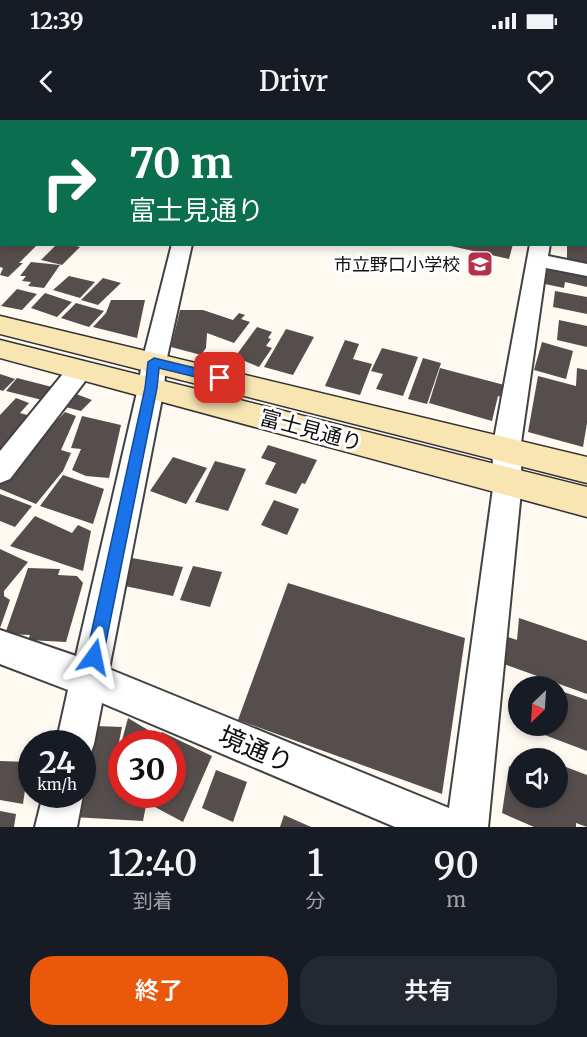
<!DOCTYPE html>
<html lang="ja">
<head>
<meta charset="utf-8">
<style>
  :root { --surface:#171b24; --page:#242831; --text:#f1f3f6; --muted:#9ea1a6; --accent:#ea580c }
  body { margin:0; font-family:Merriweather,"Noto Sans JP",serif; background:var(--page); color:var(--text); height:100vh; display:flex; flex-direction:column; font-size:22px; white-space:nowrap }
  * { box-sizing:border-box; margin:0 }
  p { font-size:20px; color:var(--muted) }
  .icon { flex:none; width:33px; height:33px; fill:none; stroke:currentColor; stroke-width:2; stroke-linecap:round; stroke-linejoin:round }
  .map { position:relative; height:707px; overflow:hidden }
  .details { display:flex; flex-direction:column; background:var(--surface); flex:1 }
  .details>* { flex:none }
  .banner { position:absolute; left:0px; top:0px; width:588px; height:126px; box-shadow:0 3px 9px #0003; background:#0b6e4f; color:#fff; overflow:hidden }
  .needle { width:39px; rotate:205deg }
  .controls { position:absolute; left:508px; top:556px; display:grid; gap:12px }
  .controls a { display:grid; place-items:center; width:60px; height:60px; border-radius:50%; background:var(--surface); box-shadow:0 3px 9px #0003; font-size:30px }
  .speed { position:absolute; left:18px; top:610px; display:flex; gap:12px; font-size:30px; font-weight:700; text-align:center }
  .speed>* { display:grid; place-content:center; width:78px; height:78px; border-radius:50%; background:var(--surface); box-shadow:0 3px 9px #0003; line-height:1 }
  .speed small { font-size:15px; font-weight:400 }
  .speed .limit { border:9px solid #d22; background:#fff; color:#111 }
  .pin { position:absolute; display:grid; place-items:center; width:51px; height:51px; color:#fff; margin:-26px; border-radius:12px; box-shadow:0 3px 9px #0006 }
  .me { position:absolute; width:66px; margin:-33px; rotate:12deg; stroke-linejoin:round; filter:drop-shadow(0 0 4px #0008) }
  .turn { display:flex; align-items:center; gap:21px; height:126px; padding:0 30px; font-size:27px }
  .turn .icon { width:78px; height:78px; stroke-width:2.5 }
  .turn b { display:block; font-size:42px; line-height:51px }
  .eta { display:flex; justify-content:space-evenly; align-items:center; height:102px; text-align:center }
  .eta b { font-size:36px; font-weight:600; line-height:42px }
  .primary-button { display:flex; gap:12px; margin-top:auto; padding:12px 30px }
  .primary-button a { flex:1; height:69px; border-radius:24px; background:var(--accent); color:#fff; font-size:24px; font-weight:600; line-height:69px; text-align:center }
  .primary-button a+a { background:var(--page); color:var(--text) }
  .status { display:flex; justify-content:space-between; align-items:center; height:42px; padding:0 30px; background:var(--surface); direction:ltr }
  .status svg { height:16px; fill:currentColor }
  header { display:flex; justify-content:space-between; align-items:center; height:78px; padding:0 30px; background:var(--surface); font-size:27px; font-weight:600 }
  .map>svg:first-child { display:block }
  .building { fill:#564e4c }
  .lines { fill:none; stroke-linecap:round; stroke-linejoin:round }
  .street-casing { stroke:#424242; stroke-width:4 }
  .secondary-casing { stroke:#313131; stroke-width:3 }
  .street { fill:#fff; fill-rule:evenodd }
  .secondary { fill:#f8e5b2; fill-rule:evenodd }
  .route { fill:#1a73e8; stroke:#114b97; stroke-width:1.5 }
  .labels { text-anchor:middle; dominant-baseline:central; stroke-width:6; stroke-linejoin:round; paint-order:stroke }
  .far-poi-label { font-size:18px; fill:#0f0f0f; stroke:#fff; text-anchor:end }
  .street-label { font-size:21px; fill:#0f0f0f; stroke:#fff }
  .near-street-label { font-size:26px; fill:#0f0f0f; stroke:#fff }
</style>
</head>
<body>
<div class="status"><b>12:39</b><svg viewBox="0 0 49 12"><path d="M0 12V9h3v3zM5 12V6h3v6zM10 12V3h3v9zM15 12V0h3v12zM26 1h20v11H26zM47 4h2v5h-2z"/></svg></div>
<header><svg class="icon" aria-label="back" viewBox="0 0 24 24"><path d="M15 5l-7 7 7 7"/></svg>Drivr<svg class="icon" aria-label="heart" viewBox="0 0 24 24"><path d="M12 20l-8-8c-3-5 5-10 8-4 3-6 11-1 8 4z"/></svg></header>
<div class="map">
<svg width="587" height="707" viewBox="0 0 587 707">
  <rect width="100%" height="100%" fill="#fef9f1"/>
  <!-- building -->
  <g class="building">
    <path d="M0,124H29L36,126L19,143H23L8,157L0,155L3,148L0,147Z"/>
    <path d="M57,124H68L80,127L62,145L41,140Z"/>
    <path d="M442,124H513L509,139Z"/>
    <path d="M567,124H587V146L567,142Z"/>
    <path d="M31,142L60,145L44,168L28,166L31,162L22,161L26,156H20Z"/>
    <path d="M548,146L587,153V167L565,162L564,168L545,164Z"/>
    <path d="M69,156L95,162L80,178L53,170Z"/>
    <path d="M103,158L121,163L98,185L81,180Z"/>
    <path d="M17,169L37,174L22,190L1,186Z"/>
    <path d="M555,171L587,177V194L553,187Z"/>
    <path d="M45,173L72,182L57,197L31,188Z"/>
    <path d="M111,180H145L137,218L93,207L106,193Z"/>
    <path d="M76,183L104,191L89,207L61,198Z"/>
    <path d="M180,190H203L233,200L239,193L245,195L241,199L250,202L234,223L207,213L206,228L201,235L171,227Z"/>
    <path d="M559,200L587,206V227L557,220Z"/>
    <path d="M257,207L272,212L268,218L271,219L266,226L272,228L259,247L235,237Z"/>
    <path d="M286,209L314,217L293,255L264,247Z"/>
    <path d="M345,220L359,224L353,239L372,244L360,275L325,266Z"/>
    <path d="M542,222L573,231L566,259L534,250Z"/>
    <path d="M382,228L418,237L403,276L376,269L383,254L371,251Z"/>
    <path d="M423,238L441,243L427,284L408,279Z"/>
    <path d="M440,248L512,267L509,279L498,276L492,301L429,283Z"/>
    <path d="M577,248L587,250V303L583,327L528,312L538,256L576,266Z"/>
    <path d="M0,254L15,259L3,271L0,270Z"/>
    <path d="M17,258L52,267L42,280L6,271Z"/>
    <path d="M71,272L92,280L81,291L58,285Z"/>
    <path d="M16,278L29,283L20,293L31,296L0,330V295Z"/>
    <path d="M65,292L76,296L61,330L71,333L63,351L36,384L0,369V361Z"/>
    <path d="M82,296L121,305L109,358L86,356L72,350L81,329L71,328Z"/>
    <path d="M268,325L317,340L305,364L302,363L296,374L265,364L276,343L261,338Z"/>
    <path d="M173,337L207,348L186,384L150,371Z"/>
    <path d="M215,341L246,349L228,391L195,382Z"/>
    <path d="M63,355L104,369L93,404L40,386Z"/>
    <path d="M0,374L32,386L15,407L0,401Z"/>
    <path d="M274,380L299,389L287,415L261,405Z"/>
    <path d="M35,396L72,413L78,405L91,411L83,451L10,426Z"/>
    <path d="M0,429L28,442L4,471V476L10,480L0,508Z"/>
    <path d="M132,438L183,447L173,476L120,465Z"/>
    <path d="M193,446L222,452L210,487L180,480Z"/>
    <path d="M28,448L60,449L58,455L77,456L83,463L66,522L28,520L30,515L5,514Z"/>
    <path d="M288,463L465,518L442,674L238,600Z"/>
    <path d="M519,498L587,521V574L504,544L508,517L517,520Z"/>
    <path d="M558,570L587,580V631L534,611V606H558Z"/>
    <path d="M128,598L153,613L147,624H121Z"/>
    <path d="M95,606L122,607L113,652H122V675H148L143,701L73,697L78,675H82V657Z"/>
    <path d="M162,612L212,636L183,702L153,686L158,675H172V624H156Z"/>
    <path d="M0,641L29,642L23,684L0,680Z"/>
    <path d="M558,644L587,655V707L576,703V707H534L502,693L509,646L519,650V678H558Z"/>
    <path d="M216,650L247,662L233,702L202,688Z"/>
    <path d="M0,691L16,694L14,707H0Z"/>
    <path d="M284,695L311,707H280Z"/>
  </g>
  <g class="lines">
    <!-- street casing -->
    <g class="street-casing">
      <g id="street">
        <rect x="201" y="0" width="16" height="2"/>
        <path d="M360,0H384L385,2H361Z"/>
        <rect x="554" y="0" width="16" height="2"/>
        <rect x="586" y="27" width="1" height="10"/>
        <rect x="0" y="35" width="2" height="10"/>
        <path d="M172,124H192L166,242L164,268L109,549L449,688L494,361L492,330L530,124H550L548,136L587,144V156L546,148L520,330L522,361L488,707H395L102,583L94,624L89,638L82,640V624H56L68,570L0,544V510L76,536L138,268L142,242Z"/>
        <path d="M80,241L89,244L92,250L89,256L10,359L0,363V331L71,244Z"/>
        <path d="M82,673L83,675L77,707H35L43,675H82Z"/>
      </g>
    </g>
    <!-- secondary casing -->
    <g class="secondary-casing">
      <g id="secondary">
        <path d="M0,196L587,337V363L0,214Z"/>
        <path d="M0,220L587,367V397L0,238Z"/>
      </g>
    </g>
    <!-- street -->
    <use href="#street" class="street"/>
    <!-- secondary -->
    <use href="#secondary" class="secondary"/>
  </g>
  <!-- route -->
  <path class="route" d="M154,238L220,254L226,258L220,263L159,248L157,268L103,537L100,543L94,545L88,543L86,537L145,268L148,242Z"/>
  <!-- icons -->
  <defs>
    <g id="school-square" transform="scale(1.35)"><rect x="-9" y="-9" width="18" height="18" rx="4" fill="#b3324c" stroke="#fff"/><path d="M0-5L7-2L0 1L-7-2ZM-4 1L0 2.5L4 1V4Q0 6-4 4Z" fill="#fff"/></g>
  </defs>
  <g fill-rule="evenodd">
    <use href="#school-square" x="480" y="144"/>
  </g>
  <g class="labels">
    <!-- far-poi labels -->
    <g class="far-poi-label">
      <text x="460" y="144">市立野口小学校</text>
    </g>
    <!-- street labels -->
    <g class="street-label">
      <text transform="translate(311 310) rotate(15)">富士見通り</text>
    </g>
    <!-- near-street labels -->
    <g class="near-street-label">
      <text transform="translate(256 629) rotate(23)">境通り</text>
    </g>
  </g>
</svg>
<div class="controls">
<a><svg class="needle" viewBox="-14 -14 28 28"><path d="M0-13l5 13h-10z" fill="#e53935"/><path d="M0 13l5-13h-10z" fill="#9ea1a6"/></svg></a>
<a><svg class="icon" aria-label="sound" viewBox="0 0 24 24"><path d="M4 9h4l5-4v14l-5-4H4zM17 9q2 3 0 6"/></svg></a>
</div>
<div class="speed"><div>24<small>km/h</small></div><div class="limit">30</div></div>
<div class="pin" style="left:220px;top:258px;background:#d93025"><svg class="icon" aria-label="arrive" viewBox="0 0 24 24"><path d="M6 21V4h12l-3 4 3 4H6"/></svg></div>
<svg class="me" style="left:94px;top:537px" viewBox="-20 -20 40 40"><path d="M0-17L14 15 0 8-14 15z" fill="#1a73e8" stroke="#fff" stroke-width="4"/></svg>
<div class="banner">
<div class="turn"><svg class="icon" aria-label="right" viewBox="0 0 24 24"><path d="M7 20v-9h11M14 6l5 5-5 5"/></svg><div><b>70 m</b>富士見通り</div></div>
</div>
</div>
<section class="details">
<div class="eta">
<div><b>12:40</b><p>到着</p></div>
<div><b>1</b><p>分</p></div>
<div><b>90</b><p>m</p></div>
</div>
<div class="primary-button"><a>終了</a><a>共有</a></div>
</section>
</body>
</html>
